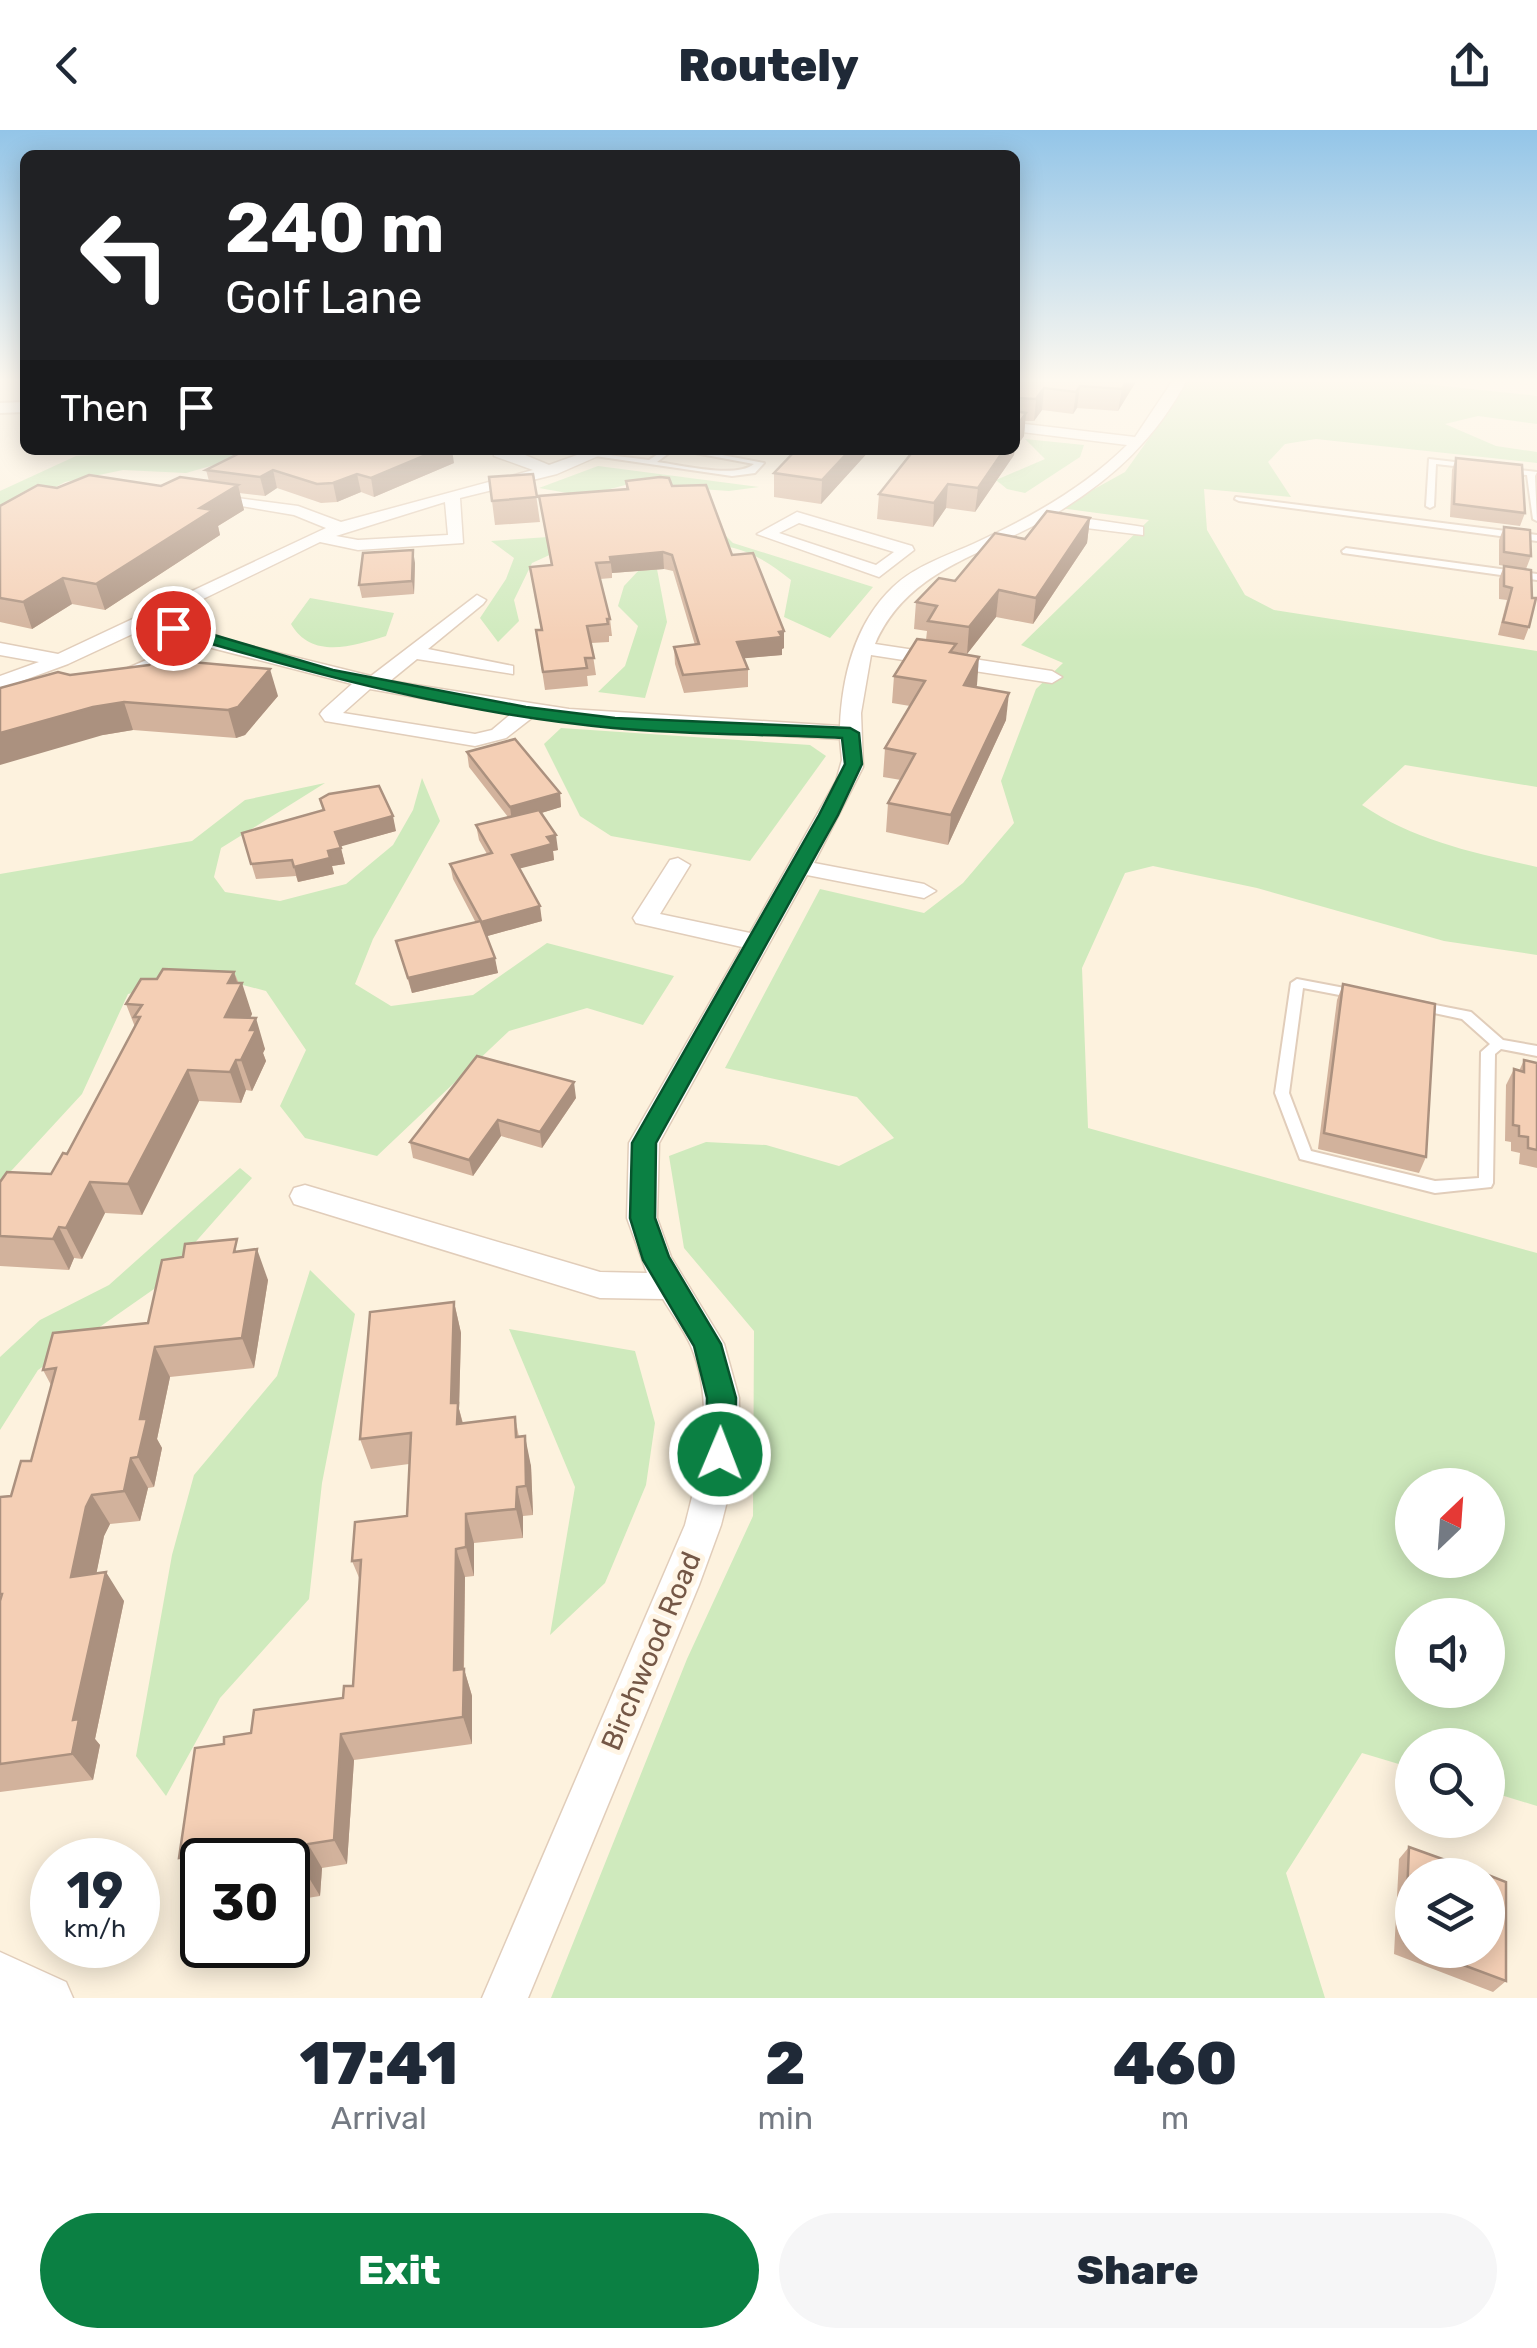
<!DOCTYPE html>
<html lang="en">
<head>
<meta charset="utf-8">
<style>
  :root { --surface:#fff; --page:#f6f6f7; --text:#1f2937; --muted:#747a83; --accent:#0b8043 }
  body { margin:0; font-family:Rubik,sans-serif; background:var(--page); color:var(--text); height:100vh; display:flex; flex-direction:column; font-size:38px; white-space:nowrap }
  * { box-sizing:border-box; margin:0 }
  p { font-size:32px; color:var(--muted) }
  .icon { flex:none; width:55px; height:55px; fill:none; stroke:currentColor; stroke-width:2; stroke-linecap:round; stroke-linejoin:round }
  .map { position:relative; height:1868px; overflow:hidden }
  .side { display:flex; flex-direction:column; background:var(--surface); flex:1 }
  .side>* { flex:none }
  .hud { position:absolute; left:20px; top:20px; width:1000px; height:305px; border-radius:15px; box-shadow:0 5px 25px #0003; background:#202124; color:#fff; overflow:hidden }
  .needle { width:65px; rotate:25deg }
  .fabs { position:absolute; left:1395px; top:1338px; display:grid; gap:20px }
  .fabs a { display:grid; place-items:center; width:110px; height:110px; border-radius:50%; background:var(--surface); box-shadow:0 5px 25px #0003; font-size:50px }
  .speed { position:absolute; left:30px; top:1708px; display:flex; gap:20px; font-size:50px; font-weight:700; text-align:center }
  .speed>* { display:grid; place-content:center; width:130px; height:130px; border-radius:50%; background:var(--surface); box-shadow:0 5px 25px #0003; line-height:1 }
  .speed small { font-size:25px; font-weight:400 }
  .speed .limit { border:5px solid #111; border-radius:15px; background:#fff; color:#111 }
  .pin { position:absolute; display:grid; place-items:center; width:85px; height:85px; color:#fff; margin:-42px; border:5px solid #fff; border-radius:50%; box-shadow:0 2px 10px #0007 }
  .me { position:absolute; width:110px; margin:-55px; rotate:1deg; stroke-linejoin:round; filter:drop-shadow(0 0 8px #0008) }
  .turn { display:flex; align-items:center; gap:35px; height:210px; padding:0 40px; font-size:45px }
  .turn .icon { width:130px; height:130px; stroke-width:2.5 }
  .turn b { display:block; font-size:70px; line-height:85px }
  .then { display:flex; align-items:center; height:95px; padding:0 40px; background:#0003; gap:20px; font-size:38px }
  .eta { display:flex; justify-content:space-evenly; align-items:center; height:170px; text-align:center }
  .eta b { font-size:60px; font-weight:800; line-height:70px }
  .primary-button { display:flex; gap:20px; margin-top:auto; padding:20px 40px }
  .primary-button a { flex:1; height:115px; border-radius:60px; background:var(--accent); color:#fff; font-size:40px; font-weight:800; line-height:115px; text-align:center }
  .primary-button a+a { background:var(--page); color:var(--text) }
  header { display:flex; justify-content:space-between; align-items:center; height:130px; padding:0 40px; background:var(--surface); font-size:45px; font-weight:800 }
  .map>svg:first-child { display:block }
  .green { fill:#cfeabd; fill-rule:evenodd }
  .lines { fill:none; stroke-linecap:round; stroke-linejoin:round }
  .service-casing { stroke:#e1cdba; stroke-width:4 }
  .minor-casing { stroke:#e1cdba; stroke-width:3 }
  .tertiary-casing { stroke:#e1cdba; stroke-width:4 }
  .service { fill:#fff; fill-rule:evenodd }
  .minor { fill:#fff; fill-rule:evenodd }
  .tertiary { fill:#fff; fill-rule:evenodd }
  .wall { fill:#d2b29c }
  .shaded-wall { fill:#ab917f }
  .building { fill:#f4cfb5; stroke:#ab917f; stroke-width:2.5 }
  .route { fill:#0b8043; stroke:#07532c; stroke-width:2.5 }
  .labels { text-anchor:middle; dominant-baseline:central; stroke-width:10; stroke-linejoin:round; paint-order:stroke }
  .street-label { font-size:28px; fill:#745746; stroke:#fff5e5 }
</style>
</head>
<body>
<header><svg class="icon" aria-label="back" viewBox="0 0 24 24"><path d="M15 5l-7 7 7 7"/></svg>Routely<svg class="icon" aria-label="share" viewBox="0 0 24 24"><path d="M12 15V3M7 8l5-5 5 5M5 13v7h14v-7"/></svg></header>
<div class="map">
<svg width="1537" height="1868" viewBox="0 0 1537 1868">
  <rect width="100%" height="100%" fill="#fdf2de"/>
  <!-- green -->
  <g class="green">
    <path d="M1186,250H1388L1537,266V294L1478,286L1445,294L1496,316L1537,322V333L1316,309L1285,314L1268,332L1291,367L1204,359L1207,400L1245,465L1274,480L1537,521V657L1405,635L1362,675C1415,711 1475,723 1537,737V825L1444,811L1257,758L1153,736L1125,743L1082,838L1088,998L1537,1123V1676L1488,1661V1615H1412V1638L1362,1623L1286,1743L1325,1868H551L687,1529L753,1386L754,1201L684,1118L669,1026L706,1012L766,1015L839,1036L894,1008L857,967L725,938L820,759L924,783L963,753L1014,693L1001,651L1036,559L1063,533L1021,515L1149,390L1060,378L1125,342L1177,269ZM1412,1355H1488V1430H1412ZM1412,1485H1488V1560H1412Z"/>
    <path d="M1025,309L1084,315L1080,327L1025,363L1007,359L996,350L1045,329Z"/>
    <path d="M198,320H267L186,343L123,340L65,352L0,387V361L76,326Z"/>
    <path d="M598,336L759,357L729,361L629,354L584,366L539,358Z"/>
    <path d="M695,397L721,401L733,413L873,457L830,508L784,487L791,450C739,408 715,413 653,418L667,492L645,568L598,562L625,536L638,496L618,476L624,456L640,439L567,417L532,433L514,470L519,491L498,512L480,488L506,449L514,428L491,411Z"/>
    <path d="M310,468L394,483L386,506C353,516 312,530 291,494Z"/>
    <path d="M561,598L810,615L826,626L750,731L611,706L580,686L544,614Z"/>
    <path d="M422,648L440,691L373,809L355,854L391,876L473,865L547,813L674,846L643,895L587,878L509,901L377,1026L305,1008L280,976L306,920L266,861L205,845L128,864L82,964L0,1053V744L192,711L245,670L325,653L221,718L214,747L225,762L280,771L346,754L393,715L413,680Z"/>
    <path d="M240,1038L252,1048L154,1159L38,1240L0,1300V1227L40,1190L109,1155Z"/>
    <path d="M310,1140L355,1184L322,1353L309,1469L220,1568L166,1666L136,1626L172,1425L194,1345L277,1246Z"/>
    <path d="M509,1199L635,1221L655,1293L646,1355L605,1453L550,1505L575,1357Z"/>
  </g>
  <g class="lines">
    <!-- service casing -->
    <g class="service-casing">
      <g id="service">
        <path d="M664,320H673L657,332C682,335 735,349 754,334L679,320H696L764,333L755,343L732,346L588,325L592,323L649,330Z"/>
        <path d="M1429,329L1472,334L1476,336L1472,338L1436,334L1434,376L1430,378L1426,376Z"/>
        <path d="M1500,338L1537,342L1535,346L1537,391L1533,389L1527,345L1500,342Z"/>
        <path d="M1236,367L1537,405V411L1239,371L1235,369Z"/>
        <path d="M1346,418L1537,444V450L1343,423L1342,421Z"/>
        <path d="M1297,849L1355,860L1362,864L1355,868L1303,858L1289,963L1311,1021L1435,1051L1479,1048L1481,922L1490,914L1462,889L1420,880L1413,876L1420,872L1471,882L1503,910L1537,916V926L1501,919L1495,924L1493,1053L1491,1057L1435,1063L1300,1029L1275,963L1291,853Z"/>
      </g>
    </g>
    <!-- minor casing -->
    <g class="minor-casing">
      <g id="minor">
        <path d="M1173,250H1187C1155,310 1112,349 1055,384L1137,396L1143,397V405L1054,394L1046,389C981,426 907,440 875,514L1052,541L1062,547L1052,553L871,525L861,583L863,637L814,733L924,754L936,761L924,768L807,745L659,1013L657,1088L671,1127L724,1214L739,1268V1324L721,1395L699,1455L528,1868H482L685,1395C700,1336 716,1276 691,1216C684,1200 672,1184 663,1169L600,1168L294,1074L290,1066L294,1058L305,1055L600,1142L647,1143L627,1088L629,1013L742,817L636,793L633,788L670,730L678,728L690,735L660,784L750,803L836,651L842,630L840,609L639,598L533,587L506,608L475,616L325,591L320,584L323,580L352,554L208,517L142,546H128V538L190,511L154,494L68,534L0,559V546L39,532L0,525V513L58,524L326,398L294,385L200,369V363L298,376L341,392L533,340L494,326V320H513L549,335L591,320H612L557,344L460,368L463,413L358,420L320,412L168,486L230,511L371,546L477,465L486,470L483,474L428,519L513,536V544L417,529L390,551L569,579L840,596C842,547 855,493 893,457C915,436 946,426 973,414C1028,389 1084,358 1127,315L1015,301V293L1135,307ZM445,372L448,405L358,410L336,406ZM370,559L511,584L492,600L475,604L343,583Z"/>
        <path d="M797,382L912,416L914,420L879,447L757,404ZM799,393L894,422L876,435L779,403Z"/>
        <path d="M0,1822L66,1852L73,1868H0Z"/>
      </g>
    </g>
    <!-- tertiary casing -->
    <g class="tertiary-casing">
      <path id="tertiary" d="M25,272V282L0,283V273Z"/>
    </g>
    <!-- service -->
    <use href="#service" class="service"/>
    <!-- minor -->
    <use href="#minor" class="minor"/>
    <!-- tertiary -->
    <use href="#tertiary" class="tertiary"/>
  </g>
  <!-- wall -->
  <g class="wall">
    <path d="M1015,250H1137L1118,281L1077,278L1073,284L1042,280L1034,291H1025L1024,306L1015,318Z"/>
    <path d="M870,320L821,374L774,367V343Z"/>
    <path d="M1014,325L975,382L946,378L933,397L877,389L879,364Z"/>
    <path d="M1456,328L1525,383L1520,396L1450,387L1452,340Z"/>
    <path d="M454,333L374,367L361,362L337,372L321,373L277,358L265,366L239,363L244,380L218,396L220,405L105,480L72,474L32,499L0,492V376L57,358L161,356L209,351L206,340Z"/>
    <path d="M533,344L540,392L495,395L489,347Z"/>
    <path d="M626,351L672,356L732,425L784,518L782,519V525L744,528L748,539V557L684,563L675,534L674,517L695,515L673,441L664,439L612,443V448L600,449L610,489L612,506H609V512L591,513L596,545L587,546L588,556L545,560L536,500H541L530,437L551,435L539,366L626,359Z"/>
    <path d="M1090,388L1087,413L1033,494L996,487L967,524L955,522L977,555L975,557L1006,590L948,715L886,702L888,673L901,650L883,647L885,618L910,576L892,573L894,546L926,510L927,501L914,499L916,472L1025,409Z"/>
    <path d="M1504,397L1531,426L1526,439L1499,435V410Z"/>
    <path d="M415,433L414,464L362,468L359,455Z"/>
    <path d="M1504,436L1529,497L1524,510L1498,505L1507,470L1499,469V449Z"/>
    <path d="M70,545L278,566L245,605L236,608L133,600L103,605Z"/>
    <path d="M467,622L560,663L561,677L541,683L558,720L553,721L554,730L519,738L542,791L487,806L498,843L412,863L396,811L476,793L453,749L450,734L487,724L479,710L476,695L508,687L469,637Z"/>
    <path d="M320,669L396,701L340,716L345,734L332,736L334,744L298,752L296,746L256,749L242,703L323,680Z"/>
    <path d="M234,842L252,884L250,888L265,919L263,923L266,931L252,961L246,960L241,973L199,971L142,1085L105,1083L82,1129L74,1128L69,1140L0,1136V1052L51,1044L67,1024L135,897L126,874L157,849Z"/>
    <path d="M1343,854L1426,1027L1419,1043L1318,1019L1337,870Z"/>
    <path d="M1524,930L1537,933V1038L1519,1034L1520,1023L1511,1021V1012L1505,1011L1506,955L1514,939L1519,941Z"/>
    <path d="M576,968L542,1018L501,1006L473,1046L413,1028L410,1012Z"/>
    <path d="M241,1121L268,1150L254,1238L170,1247L157,1309L162,1318L154,1357L148,1358L140,1391L110,1394L104,1406L96,1444L124,1471L95,1609L100,1615L93,1650L0,1662V1367L11,1366L31,1331L51,1255L43,1240L148,1193Z"/>
    <path d="M454,1172L461,1203L459,1279L463,1293L515,1287L519,1307L531,1336L533,1385L523,1386V1408L474,1413V1446L465,1447L464,1539L472,1566V1614L354,1630L347,1734L322,1738L320,1766L288,1771V1730H202V1751L197,1752L179,1728L224,1614L343,1568L353,1556L360,1450L352,1431L407,1386L409,1334L371,1339L360,1309Z"/>
    <path d="M1409,1717L1412,1745V1820H1488L1506,1851L1493,1862L1394,1824L1399,1729Z"/>
  </g>
  <!-- shaded-wall -->
  <g class="shaded-wall">
    <path d="M1127,250H1137L1118,281L1122,259Z"/>
    <path d="M1080,256L1077,278L1073,284L1076,262Z"/>
    <path d="M1044,258L1042,280L1034,291L1036,269Z"/>
    <path d="M1026,283L1024,306L1015,318V299Z"/>
    <path d="M438,320H452L454,333L374,367L371,348Z"/>
    <path d="M850,320H870L821,374L822,350Z"/>
    <path d="M1004,320H1015L1014,325L975,382L978,358Z"/>
    <path d="M273,340L277,358L265,366L260,347Z"/>
    <path d="M357,344L361,362L337,372L333,353Z"/>
    <path d="M948,354L946,378L933,397L934,373Z"/>
    <path d="M238,355L244,380L218,396L220,405L105,480L96,454L200,378Z"/>
    <path d="M1090,388L1087,413L1033,494L1036,468Z"/>
    <path d="M413,420L415,433L414,464L412,451Z"/>
    <path d="M663,422L664,439L612,443L610,427Z"/>
    <path d="M63,448L72,474L32,499L23,472Z"/>
    <path d="M999,460L996,487L967,524L969,497Z"/>
    <path d="M784,501V518L782,519V525L737,529V512Z"/>
    <path d="M979,527L977,555L961,583L964,555Z"/>
    <path d="M270,539L278,566L245,605L236,608L228,580Z"/>
    <path d="M1009,563L1006,590L948,715L951,685Z"/>
    <path d="M124,572L133,600L103,605L0,635V603L93,577Z"/>
    <path d="M560,663L561,677L512,692L510,677Z"/>
    <path d="M393,686L396,701L339,717L335,702Z"/>
    <path d="M556,705L558,720L553,721L554,730L514,740L512,725L547,707Z"/>
    <path d="M341,718L345,734L332,736L334,744L298,752L294,737L328,721Z"/>
    <path d="M540,776L542,791L484,807L481,792Z"/>
    <path d="M495,828L498,843L412,863L408,848Z"/>
    <path d="M234,842L239,859L242,853L252,884L236,918L225,887L228,853Z"/>
    <path d="M256,888L265,919L263,923L266,931L252,961L241,930L250,900Z"/>
    <path d="M236,930L246,960L241,973L230,942Z"/>
    <path d="M188,940L199,971L142,1085L128,1054Z"/>
    <path d="M574,952L576,968L542,1018L540,1002Z"/>
    <path d="M498,990L501,1006L473,1046L469,1030Z"/>
    <path d="M90,1052L105,1083L82,1129L66,1098Z"/>
    <path d="M59,1097L74,1128L69,1140L53,1109Z"/>
    <path d="M257,1119L268,1150L254,1238L242,1208Z"/>
    <path d="M454,1172L461,1203L459,1279L465,1303V1324L451,1273Z"/>
    <path d="M155,1217L170,1247L157,1309L162,1318L154,1357L138,1327L140,1289Z"/>
    <path d="M525,1306L531,1336L533,1385L526,1356Z"/>
    <path d="M131,1328L148,1358L140,1391L124,1361Z"/>
    <path d="M517,1357L523,1386V1408L516,1379Z"/>
    <path d="M92,1365L110,1394L104,1406L90,1475L71,1447L86,1377Z"/>
    <path d="M466,1384L474,1413V1446L466,1417Z"/>
    <path d="M456,1419L465,1447L463,1567L454,1540Z"/>
    <path d="M106,1442L124,1471L95,1609L100,1615L93,1650L72,1624L73,1590Z"/>
    <path d="M464,1539L472,1566V1614L463,1587Z"/>
    <path d="M341,1604L354,1630L347,1734L334,1710Z"/>
    <path d="M308,1714L322,1738L320,1766L306,1743Z"/>
  </g>
  <!-- building -->
  <g class="building">
    <path d="M1015,250H1127L1122,259L1080,256L1076,262L1044,258L1036,269L1015,268Z"/>
    <path d="M1015,281L1026,283L1015,299Z"/>
    <path d="M246,320H438L371,348L357,344L333,353L317,354L273,340L260,347L206,340Z"/>
    <path d="M796,320H850L822,350L774,343Z"/>
    <path d="M914,320H1004L978,358L948,354L934,373L879,364Z"/>
    <path d="M1456,328L1522,335L1525,383L1454,374Z"/>
    <path d="M533,344L537,367L492,371L489,347Z"/>
    <path d="M89,345L161,356L180,347L238,355L200,378L213,380L96,454L63,448L23,472L0,468V376L38,355L57,358Z"/>
    <path d="M660,347L669,348L672,356L706,355L732,425L753,423L784,501L779,502L782,507L737,512L748,539L683,545L674,517L699,514L672,425L663,422L610,427L611,432L596,433L610,489H607L608,494L587,496L594,528H585L587,538L543,542L536,500H542L530,437L552,435L539,366L628,359L626,351Z"/>
    <path d="M1047,381L1090,388L1036,468L999,460L969,497L928,491L937,476L916,472L939,448L955,451L995,403L1025,409Z"/>
    <path d="M1504,397L1530,400L1531,426L1504,422Z"/>
    <path d="M413,420L412,451L359,455L363,423Z"/>
    <path d="M1504,436L1531,440L1532,468H1536L1529,497L1503,492L1512,458L1504,456Z"/>
    <path d="M917,509L956,514L950,522L979,527L964,555L1009,563L951,685L888,673L915,624L885,618L925,551L894,546Z"/>
    <path d="M158,529L270,539L238,577L228,580L124,572L93,577L0,603V558L58,542L70,545L149,535Z"/>
    <path d="M515,609L560,663L510,677L467,622Z"/>
    <path d="M379,656L393,686L335,702L341,718L328,721L330,728L294,737L292,730L251,734L242,703L324,680L320,669L329,664Z"/>
    <path d="M539,680L556,705L547,707L552,714L512,725L540,776L481,792L495,828L408,848L396,811L481,791L450,734L492,723L476,695Z"/>
    <path d="M163,839L234,842L228,853H242L225,887L256,888L250,900H256L241,930H236L230,942L188,940L128,1054L90,1052L66,1098L59,1097L53,1109L0,1106V1052L7,1042L51,1044L63,1023L67,1024L140,887H134L142,875L126,874L141,849H157Z"/>
    <path d="M1343,854L1435,874L1426,1027L1324,1003Z"/>
    <path d="M477,926L574,952L540,1002L498,990L469,1030L410,1012Z"/>
    <path d="M1524,930L1537,933V1020L1528,1018V1007L1519,1006V996L1513,995L1514,939L1524,942Z"/>
    <path d="M237,1109L234,1122L257,1119L242,1208L155,1217L140,1289H147L138,1327L131,1328L124,1361L92,1365L86,1377L71,1447L106,1442L73,1590L79,1589L72,1624L0,1634V1471L2,1464H0V1367L11,1366L21,1331H31L56,1238L43,1240L53,1203L148,1193L162,1130L183,1127L185,1114Z"/>
    <path d="M454,1172L451,1273H458L457,1294L515,1287L516,1307L525,1306L526,1356L517,1357L516,1379L466,1384V1417L456,1419L454,1540L464,1539L463,1587L341,1604L334,1710L308,1714L306,1743L288,1746V1730H239L240,1724L207,1730V1724L179,1728L195,1618L224,1614V1607L251,1603L254,1580L343,1568L344,1556H353L361,1430L352,1431L355,1392L407,1386L411,1303L360,1309L370,1182Z"/>
    <path d="M1409,1717L1487,1745H1412V1816L1405,1813Z"/>
    <path d="M1488,1745L1506,1752V1851L1423,1820H1488Z"/>
  </g>
  <!-- sky -->
  <linearGradient id="sky" x2="0" y2="1"><stop stop-color="#93c5e8"/><stop offset="0.49" stop-color="#fef9f0"/><stop offset="1" stop-color="#fef9f0" stop-opacity="0"/></linearGradient>
  <rect width="1537" height="512" fill="url(#sky)"/>
  <!-- route -->
  <path class="route" d="M173,493L333,540L526,577L615,588L850,598L859,603L862,634L838,685L656,1013L655,1088L669,1127L721,1214L736,1268L735,1324L731,1333L720,1336L710,1333L706,1324L707,1268L694,1216L643,1130L630,1088L632,1013L819,685L845,634L842,608C766,604 689,605 613,598C461,584 313,544 167,501V494Z"/>
  <g class="labels">
    <!-- street labels -->
    <g class="street-label">
      <text transform="translate(651 1521) rotate(-67)">Birchwood Road</text>
    </g>
  </g>
</svg>
<div class="fabs">
<a><svg class="needle" viewBox="-14 -14 28 28"><path d="M0-13l5 13h-10z" fill="#e53935"/><path d="M0 13l5-13h-10z" fill="#747a83"/></svg></a>
<a><svg class="icon" aria-label="sound" viewBox="0 0 24 24"><path d="M4 9h4l5-4v14l-5-4H4zM17 9q2 3 0 6"/></svg></a>
<a><svg class="icon" aria-label="search" viewBox="0 0 24 24"><circle cx="10" cy="10" r="6"/><path d="M15 15l6 6"/></svg></a>
<a><svg class="icon" aria-label="layers" viewBox="0 0 24 24"><path d="M12 4l9 5-9 5-9-5zM3 14l9 5 9-5"/></svg></a>
</div>
<div class="speed"><div>19<small>km/h</small></div><div class="limit">30</div></div>
<div class="pin" style="left:173px;top:498px;background:#d93025"><svg class="icon" aria-label="arrive" viewBox="0 0 24 24"><path d="M6 21V4h12l-3 4 3 4H6"/></svg></div>
<svg class="me" style="left:720px;top:1324px" viewBox="-20 -20 40 40"><circle r="17" fill="#0b8043" stroke="#fff" stroke-width="3"/><path d="M0-11L8 9 0 5-8 9z" fill="#fff"/></svg>
<div class="hud">
<div class="turn"><svg class="icon" aria-label="left" viewBox="0 0 24 24"><path d="M17 20v-9H6M10 6l-5 5 5 5"/></svg><div><b>240 m</b>Golf Lane</div></div>
<div class="then">Then<svg class="icon" aria-label="arrive" viewBox="0 0 24 24"><path d="M6 21V4h12l-3 4 3 4H6"/></svg></div>
</div>
</div>
<section class="side">
<div class="eta">
<div><b>17:41</b><p>Arrival</p></div>
<div><b>2</b><p>min</p></div>
<div><b>460</b><p>m</p></div>
</div>
<div class="primary-button"><a>Exit</a><a>Share</a></div>
</section>
</body>
</html>
